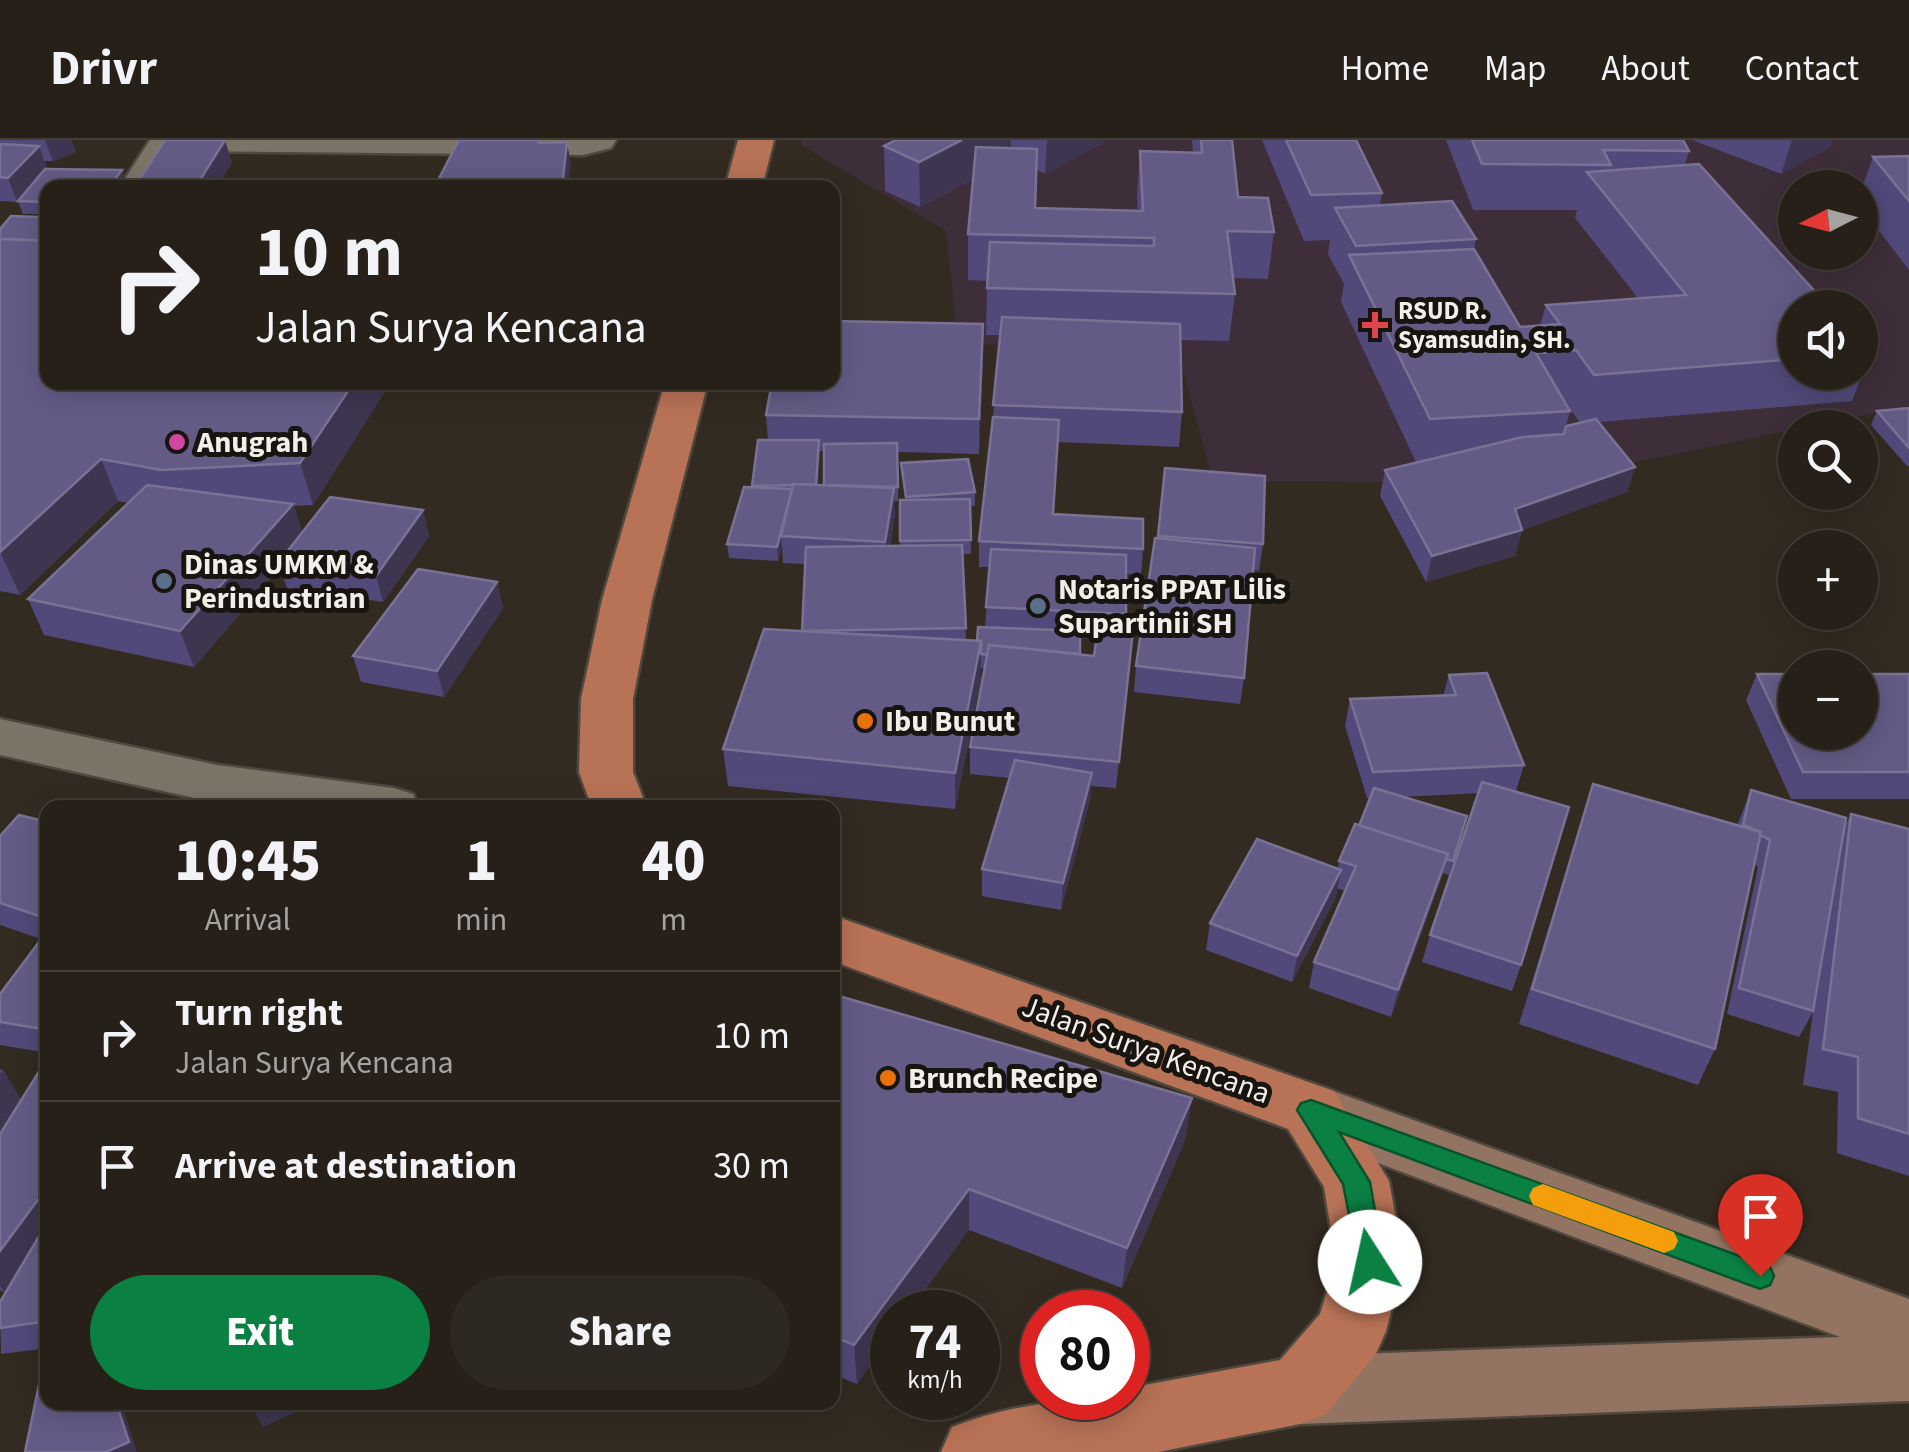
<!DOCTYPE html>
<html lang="en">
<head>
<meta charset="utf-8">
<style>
  :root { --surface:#262019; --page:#2e2822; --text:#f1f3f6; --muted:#a4a3a2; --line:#423e38; --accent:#0b8043 }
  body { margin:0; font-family:"Source Sans 3",sans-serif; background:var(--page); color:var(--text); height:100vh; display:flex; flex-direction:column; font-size:38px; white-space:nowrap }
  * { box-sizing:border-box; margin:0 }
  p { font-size:32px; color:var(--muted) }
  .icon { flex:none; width:55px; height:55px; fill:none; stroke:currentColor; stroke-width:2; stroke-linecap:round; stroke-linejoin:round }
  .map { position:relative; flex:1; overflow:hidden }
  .side { position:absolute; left:40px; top:660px; width:800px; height:610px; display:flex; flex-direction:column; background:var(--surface); border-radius:20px; box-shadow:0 5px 25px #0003,0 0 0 2px var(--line) }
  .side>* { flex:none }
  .hud { position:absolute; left:40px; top:40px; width:800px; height:210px; border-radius:20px; box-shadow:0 5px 25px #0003,0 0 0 2px var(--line); background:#262019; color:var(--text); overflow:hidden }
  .needle { width:65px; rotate:264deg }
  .fabs { position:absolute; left:1778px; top:30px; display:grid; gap:20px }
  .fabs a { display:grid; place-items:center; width:100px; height:100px; border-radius:50%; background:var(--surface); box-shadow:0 5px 25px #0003,0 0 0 2px var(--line); font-size:50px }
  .speed { position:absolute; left:870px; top:1150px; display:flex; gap:20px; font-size:50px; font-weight:700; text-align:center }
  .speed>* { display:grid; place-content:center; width:130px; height:130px; border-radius:50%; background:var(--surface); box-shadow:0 5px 25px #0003,0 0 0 2px var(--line); line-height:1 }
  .speed small { font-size:25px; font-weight:400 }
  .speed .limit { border:15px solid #d22; background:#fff; color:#111 }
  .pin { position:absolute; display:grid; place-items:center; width:85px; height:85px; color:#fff; margin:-102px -42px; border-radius:50% 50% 50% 0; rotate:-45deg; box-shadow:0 0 10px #0007 }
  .pin .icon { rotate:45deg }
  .me { position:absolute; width:110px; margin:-55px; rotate:350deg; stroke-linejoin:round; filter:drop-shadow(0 0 8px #0008) }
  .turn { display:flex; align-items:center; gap:35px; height:210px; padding:0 50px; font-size:45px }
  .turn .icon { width:130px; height:130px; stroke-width:2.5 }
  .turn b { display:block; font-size:70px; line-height:85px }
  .eta { display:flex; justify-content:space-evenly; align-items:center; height:170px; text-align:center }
  .eta b { font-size:60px; font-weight:800; line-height:70px }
  .primary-button { display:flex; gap:20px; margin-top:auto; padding:20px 50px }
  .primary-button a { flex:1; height:115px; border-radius:60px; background:var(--accent); color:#fff; font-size:40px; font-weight:800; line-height:115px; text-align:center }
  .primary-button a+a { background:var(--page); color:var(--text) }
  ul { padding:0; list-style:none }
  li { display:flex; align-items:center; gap:30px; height:130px; padding:0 50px; border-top:2px solid var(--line) }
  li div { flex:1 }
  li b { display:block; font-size:38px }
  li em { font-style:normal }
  header { display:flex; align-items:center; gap:60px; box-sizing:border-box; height:140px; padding:0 50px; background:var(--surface); border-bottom:2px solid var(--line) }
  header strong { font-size:48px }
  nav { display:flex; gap:55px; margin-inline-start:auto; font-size:35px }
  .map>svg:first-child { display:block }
  .medical { fill:#3e2e3a; fill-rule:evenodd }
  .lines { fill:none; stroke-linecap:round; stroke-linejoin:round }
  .minor-casing { stroke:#4f483f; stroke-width:5 }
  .tertiary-casing { stroke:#4f483f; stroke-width:5 }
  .secondary-casing { stroke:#4f483f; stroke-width:5 }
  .trunk-casing { stroke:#4f483f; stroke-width:5 }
  .minor { fill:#7d7468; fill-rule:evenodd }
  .tertiary { fill:#7d7468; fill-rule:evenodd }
  .secondary { fill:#937361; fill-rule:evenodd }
  .trunk { fill:#b87256; fill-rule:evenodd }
  .wall { fill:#514979; fill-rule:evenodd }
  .shaded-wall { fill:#3e3651 }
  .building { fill:#635b85; stroke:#797294; stroke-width:2.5 }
  .route { fill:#0b8043; stroke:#07532c; stroke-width:2.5 }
  .slow { fill:#f59e0b }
  .health-dot { fill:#e0444e; stroke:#181410; stroke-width:4 }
  .hotel-dot { fill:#d1479c; stroke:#181410; stroke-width:4 }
  .service-dot { fill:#5c6f8a; stroke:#181410; stroke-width:4 }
  .food-dot { fill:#e8710a; stroke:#181410; stroke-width:4 }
  .labels { text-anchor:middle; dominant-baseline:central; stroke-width:10; stroke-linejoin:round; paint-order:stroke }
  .far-poi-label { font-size:25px; font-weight:bold; fill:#f3eee7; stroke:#181410; text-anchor:start }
  .poi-label { font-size:30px; font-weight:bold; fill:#f3eee7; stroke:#181410; text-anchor:start }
  .street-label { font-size:30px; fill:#f3eee7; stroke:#181410 }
</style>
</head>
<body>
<header>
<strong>Drivr</strong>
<nav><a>Home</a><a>Map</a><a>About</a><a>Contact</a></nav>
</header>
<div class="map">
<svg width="1909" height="1312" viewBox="0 0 1909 1312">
  <rect width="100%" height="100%" fill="#332b21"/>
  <!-- medical -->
  <path class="medical" d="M802,0H1909V266L1534,343L1213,341L1179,215L958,203L946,91L801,5ZM1795,48H1860V112H1795ZM1795,168H1860V232H1795Z"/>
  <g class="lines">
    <!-- minor casing -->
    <g class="minor-casing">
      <path id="minor" d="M150,0H616L611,8L583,15L179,11L156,48H119Z"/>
    </g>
    <!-- tertiary casing -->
    <g class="tertiary-casing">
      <path id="tertiary" d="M0,579L217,625L393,648L413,654L420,668H248L217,663L0,615Z"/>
    </g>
    <!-- secondary casing -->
    <g class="secondary-casing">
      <path id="secondary" d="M1311,943L1909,1159V1261L1300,1284L1274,1274L1264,1250L1274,1226L1300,1216L1840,1197L1288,989L1279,970L1288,951Z"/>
    </g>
    <!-- trunk casing -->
    <g class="trunk-casing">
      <g id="trunk">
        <path d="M738,0H774L762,48H725Z"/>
        <path d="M665,242H708L652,460L633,559V632L647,668H592L579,632L581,559L602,460Z"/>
        <path d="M832,775L1334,951L1389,1041L1404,1122L1386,1191L1376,1214L1326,1274L1300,1284L1158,1312H941L952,1287C1007,1265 1069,1258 1128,1258V1248L1280,1220L1320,1174L1336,1122L1324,1047L1288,989L832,821Z"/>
      </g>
    </g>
    <!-- minor -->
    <use href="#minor" class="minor"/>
    <!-- tertiary -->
    <use href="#tertiary" class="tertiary"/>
    <!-- secondary -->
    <use href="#secondary" class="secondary"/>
    <!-- trunk -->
    <use href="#trunk" class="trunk"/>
  </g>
  <!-- wall -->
  <g class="wall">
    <path d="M0,0H71L76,12L53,21H44L47,29L122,30L126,43L48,48V242H391L313,365L294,366L302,393L423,370L429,396L383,462L287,448L280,427L194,527L44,495L28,459L129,363L118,361L20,455L0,451V89L39,77L42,74H23L18,61L23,55L17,62L0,61Z"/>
    <path d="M896,0H1108L1045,34L1037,30L1035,68L1138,70L1137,57L1140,11L1193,13L1192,0H1232L1238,57L1274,92L1268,139L1233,138L1235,154L1229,201L1181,200L1182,272L1179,307L1058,302L1053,374L1143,409L1141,435L1126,434L1125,490H1133L1116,648L1091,646L1090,659L1061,770L982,756V729L1010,638L970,634V607L985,529L981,528V538L955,669L728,646L723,609L802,491L805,424L783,423L782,405L778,421L729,418L727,404L753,347L758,300H768L766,275L983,219L979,314L898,312V361H894L895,374L890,406H900V360L905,359L901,323L975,352V366H970L971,414H963L966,501H977L985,487L990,427H979V401L993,277L1000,195H986L987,141L968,140V94L973,39L920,67L885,51L884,6ZM820,311H824V345H818ZM1080,498L1096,499L1094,516L1080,514Z"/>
    <path d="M1262,0H1356L1382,53L1380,65L1476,99L1474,109L1520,187L1540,185L1546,165L1638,158L1575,78L1577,70H1473L1446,0H1683L1689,11L1685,25L1795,168V232H1860V201L1871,213L1852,261L1599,282L1635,327L1627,352L1522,390L1515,416L1426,442L1380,356L1385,330L1416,322L1341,162L1344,144L1328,114L1330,100L1304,101ZM1563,258L1580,283L1566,286L1570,271Z"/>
    <path d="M1692,0H1832L1830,7L1781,34Z"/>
    <path d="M1909,16V130L1860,66V53L1873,17Z"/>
    <path d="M1909,268V326H1907L1871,285L1877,271Z"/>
    <path d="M1165,328L1263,404L1259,431L1253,430L1244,538L1240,564L1134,552L1136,526L1158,398Z"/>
    <path d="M497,442L503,468L444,557L361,542L353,516Z"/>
    <path d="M1757,534H1909V659H1791L1746,560Z"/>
    <path d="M1449,535L1524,625L1516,651L1521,825L1512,851L1422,822L1430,795L1479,653L1402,657L1467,676L1449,735L1443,733L1391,877L1309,848L1314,822L1345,751L1337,748L1336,757L1292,842L1206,810L1210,783L1338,729L1339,721L1359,686L1370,658H1367L1345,586L1350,559L1443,556Z"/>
    <path d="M1593,644L1737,686L1751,650L1845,686L1851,674L1909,689V1036L1837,1013L1838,952L1803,945L1813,872L1799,897L1727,874L1758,727L1754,724L1715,909L1698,945L1519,884Z"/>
    <path d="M48,682V913L0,905V854L41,799L0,785V696Z"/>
    <path d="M832,854L1192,958L1185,1000L1122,1148L969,1090L892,1172V1195L857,1244L832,1234Z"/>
    <path d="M0,929L3,930L21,960L48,934V1208L1,1214L0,1162L9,1146L5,1153L0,1150Z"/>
  </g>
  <!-- shaded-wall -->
  <g class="shaded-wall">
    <path d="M45,0H71L76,12L53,21Z"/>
    <path d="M225,0L232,23L217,48L200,40Z"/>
    <path d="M962,0H1011V19L920,67L919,22Z"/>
    <path d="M1047,0H1108L1045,34Z"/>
    <path d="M1792,0H1832L1830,7L1781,34Z"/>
    <path d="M567,2L571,25L568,48H562Z"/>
    <path d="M39,6L47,29L17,62L8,38Z"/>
    <path d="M122,30L126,43L122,48H108Z"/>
    <path d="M983,184V219L979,314V279Z"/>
    <path d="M354,242H391L313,365L300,323Z"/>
    <path d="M819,300L820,313L817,359L816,345Z"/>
    <path d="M101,319L118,361L20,455L0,412Z"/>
    <path d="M1635,327L1627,352L1522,390L1515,416L1426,442L1432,416L1515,369Z"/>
    <path d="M894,348L895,374L886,428L885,402Z"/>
    <path d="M792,349L781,396L782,405L778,421L777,407Z"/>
    <path d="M293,364L304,399L279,422L280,427L194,527L180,491Z"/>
    <path d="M423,370L429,396L383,462L376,436Z"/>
    <path d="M497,442L503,468L444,557L437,531Z"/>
    <path d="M981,501V538L955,669V633Z"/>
    <path d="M1092,633L1090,659L1061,770L1063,743Z"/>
    <path d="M1448,714L1441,740L1391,877L1398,850Z"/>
    <path d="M1341,730L1336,757L1292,842L1297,816Z"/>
    <path d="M3,930L24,965L0,999V934Z"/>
    <path d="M1192,958L1185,1000L1122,1148L1127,1108Z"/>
    <path d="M48,1046V1093L5,1153L0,1146V1111Z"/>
    <path d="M969,1049V1090L909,1172H892V1195L857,1244L854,1205Z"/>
    <path d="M116,1262H121L137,1312H106Z"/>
    <path d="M317,1262L263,1287L249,1263L251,1262Z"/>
  </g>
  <!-- building -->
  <g class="building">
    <path d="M165,0H225L200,40H237L233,48H134Z"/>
    <path d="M459,0H537L539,3L567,2L562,48H434Z"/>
    <path d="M896,0H962L919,22L884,6Z"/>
    <path d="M1201,0H1232L1238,57L1268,58L1274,92L1227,91L1235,154L987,148L990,102L1154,106V98L968,94L976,7L1037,9L1035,68L1143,71L1140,11L1202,13Z"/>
    <path d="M1286,0H1356L1382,53L1311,55Z"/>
    <path d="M1472,0H1683L1689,11L1603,10L1611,25L1482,24Z"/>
    <path d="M0,4L39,6L8,38L0,37Z"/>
    <path d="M1909,16V61L1873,17Z"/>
    <path d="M1699,24L1830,168H1795V219L1594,235L1576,210L1536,213L1570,271L1430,279L1349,115L1474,109L1520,187L1560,184L1546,165L1686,155L1587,32Z"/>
    <path d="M45,29L122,30L108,48H48V62L18,61Z"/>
    <path d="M1452,61L1476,99L1356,106L1335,68Z"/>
    <path d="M48,67V101L0,99V89L11,76L39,77Z"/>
    <path d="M0,99L48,101V242H354L300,323L161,330L101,319L0,412Z"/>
    <path d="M1002,177L1180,184L1182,272L993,265Z"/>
    <path d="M832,181L983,184L979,279L766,275L772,242H832Z"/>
    <path d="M1860,201L1871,213H1860Z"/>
    <path d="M1909,268V308L1877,271Z"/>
    <path d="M993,277L1059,280L1053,374L1143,379V409L979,401Z"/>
    <path d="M1596,279L1635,327L1515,369L1522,390L1432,416L1385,330L1523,297L1564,294L1566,286Z"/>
    <path d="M758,300H819L816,345L793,344V345L752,346Z"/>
    <path d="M897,303L898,347L824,345V304Z"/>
    <path d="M968,319L975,352L906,357L901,323Z"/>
    <path d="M1165,328L1265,336L1263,404L1158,396Z"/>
    <path d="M793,344L894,348L885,402L781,396Z"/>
    <path d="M147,345L293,364L180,491L28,459Z"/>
    <path d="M744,347L792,349L777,407L727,404Z"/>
    <path d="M330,357L423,370L376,436L279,422Z"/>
    <path d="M970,359L971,400L900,401V360Z"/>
    <path d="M1155,398L1255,408L1244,538L1136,526Z"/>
    <path d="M962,405L966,488L802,491L806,407Z"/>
    <path d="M991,409L1126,415V474L986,467Z"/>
    <path d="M418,429L497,442L437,531L353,516Z"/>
    <path d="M978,487L1080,491V514L989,505L988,515L981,514V501H977Z"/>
    <path d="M1098,488L1133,490L1119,622L970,607L989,505L1094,516Z"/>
    <path d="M764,489L981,501L955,633L723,609Z"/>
    <path d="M1487,533L1524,625L1373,632L1350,559L1456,555L1449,535Z"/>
    <path d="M1757,534H1795V592H1860V534H1909V632H1803Z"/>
    <path d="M1015,620L1092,633L1063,743L982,729Z"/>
    <path d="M1482,642L1569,667L1521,825L1430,795Z"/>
    <path d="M1593,644L1761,692L1715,909L1532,849Z"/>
    <path d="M1374,648L1467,676L1453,721L1446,719L1448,714L1359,686Z"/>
    <path d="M1751,650L1846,678L1813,871L1739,848L1770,700L1760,695L1761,692L1743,685Z"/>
    <path d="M1851,674L1909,689V994L1858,978V917L1823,909Z"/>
    <path d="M19,675L48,682V779L0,763V696Z"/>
    <path d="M1355,684L1448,714L1398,850L1314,822L1356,726L1339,721Z"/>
    <path d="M1257,699L1341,730L1297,816L1210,783Z"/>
    <path d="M48,790V890L0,882V854Z"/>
    <path d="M832,854L1192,958L1127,1108L969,1049L854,1205L832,1196Z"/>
    <path d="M40,930L48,934V1046L0,1111V994Z"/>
    <path d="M48,1081V1181L0,1188V1162Z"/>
    <path d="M45,1216H48V1262H116L129,1302L106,1312H25Z"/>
  </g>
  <!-- route -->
  <path class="route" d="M1311,960L1770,1127L1774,1136L1770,1145L1760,1149L1339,992L1370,1042L1384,1122L1380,1131L1370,1135L1360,1131L1343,1044L1297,970L1301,963Z"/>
  <!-- slow -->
  <path class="slow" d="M1543,1044L1674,1092L1678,1101L1674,1109L1664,1113L1533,1065L1529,1056L1533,1048Z"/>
  <!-- markers -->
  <path class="health-dot" d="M1370 170h10v10h10v10h-10v10h-10v-10h-10v-10h10z"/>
  <circle class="hotel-dot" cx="177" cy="302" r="10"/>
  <g class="service-dot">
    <circle cx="164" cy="441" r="10"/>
    <circle cx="1038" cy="466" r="10"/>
  </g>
  <g class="food-dot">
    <circle cx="865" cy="581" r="10"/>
    <circle cx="888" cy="938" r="10"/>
  </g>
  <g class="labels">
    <!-- far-poi labels -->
    <g class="far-poi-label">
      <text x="1398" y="171">RSUD R.<tspan x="1398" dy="29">Syamsudin, SH.</tspan></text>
    </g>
    <!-- poi labels -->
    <g class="poi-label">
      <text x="197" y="302">Anugrah</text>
      <text x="184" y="424">Dinas UMKM &amp;<tspan x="184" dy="34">Perindustrian</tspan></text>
      <text x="1058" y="449">Notaris PPAT Lilis<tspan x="1058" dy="34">Supartinii SH</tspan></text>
      <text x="885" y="581">Ibu Bunut</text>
      <text x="908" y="938">Brunch Recipe</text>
    </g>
    <!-- street labels -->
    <g class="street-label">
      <text transform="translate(1146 910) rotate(20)">Jalan Surya Kencana</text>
    </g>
  </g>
</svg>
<div class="fabs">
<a><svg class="needle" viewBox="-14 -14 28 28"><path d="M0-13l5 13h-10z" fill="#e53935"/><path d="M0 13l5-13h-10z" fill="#a4a3a2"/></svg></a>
<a><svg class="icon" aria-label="sound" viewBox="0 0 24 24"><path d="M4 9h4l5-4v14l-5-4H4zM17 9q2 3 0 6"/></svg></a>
<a><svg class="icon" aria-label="search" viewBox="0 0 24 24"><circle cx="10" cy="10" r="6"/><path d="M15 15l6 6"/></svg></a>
<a>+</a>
<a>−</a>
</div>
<div class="speed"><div>74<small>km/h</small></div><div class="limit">80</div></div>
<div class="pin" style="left:1760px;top:1136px;background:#d93025"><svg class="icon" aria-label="arrive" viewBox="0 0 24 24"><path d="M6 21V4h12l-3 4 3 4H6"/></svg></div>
<svg class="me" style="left:1370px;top:1122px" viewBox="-20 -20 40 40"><circle r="19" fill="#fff"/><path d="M0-13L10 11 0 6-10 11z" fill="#0b8043"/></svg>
<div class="hud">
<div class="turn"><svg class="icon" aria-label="right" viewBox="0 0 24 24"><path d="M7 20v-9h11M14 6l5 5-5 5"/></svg><div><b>10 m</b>Jalan Surya Kencana</div></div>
</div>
<section class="side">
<div class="eta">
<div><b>10:45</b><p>Arrival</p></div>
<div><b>1</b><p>min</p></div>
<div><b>40</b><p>m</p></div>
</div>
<ul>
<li><svg class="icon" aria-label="right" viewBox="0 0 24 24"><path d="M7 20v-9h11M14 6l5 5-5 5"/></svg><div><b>Turn right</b><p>Jalan Surya Kencana</p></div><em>10 m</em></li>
<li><svg class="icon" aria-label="arrive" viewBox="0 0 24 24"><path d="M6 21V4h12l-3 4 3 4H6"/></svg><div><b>Arrive at destination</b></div><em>30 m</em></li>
</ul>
<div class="primary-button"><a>Exit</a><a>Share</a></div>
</section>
</div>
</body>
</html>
